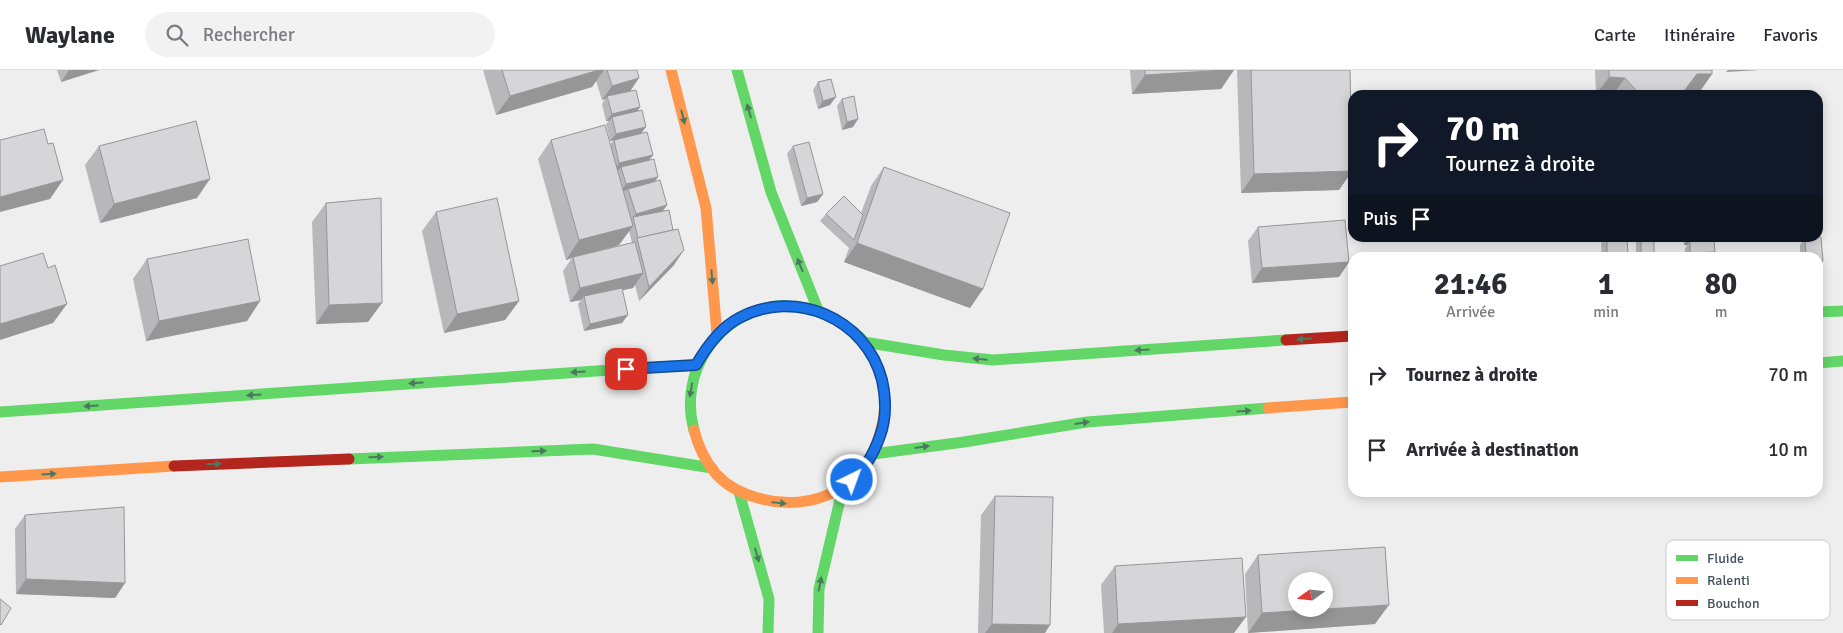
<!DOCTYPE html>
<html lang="fr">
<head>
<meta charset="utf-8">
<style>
  :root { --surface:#fff; --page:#f2f2f3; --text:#2b2b33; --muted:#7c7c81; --line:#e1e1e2 }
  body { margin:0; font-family:Signika,sans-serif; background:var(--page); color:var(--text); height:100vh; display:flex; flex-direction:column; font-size:19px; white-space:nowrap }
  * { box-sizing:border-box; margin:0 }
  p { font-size:16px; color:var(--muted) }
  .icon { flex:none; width:28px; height:28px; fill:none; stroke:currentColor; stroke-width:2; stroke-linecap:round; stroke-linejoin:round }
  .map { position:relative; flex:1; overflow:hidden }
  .drawer { position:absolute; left:1348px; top:182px; width:475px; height:245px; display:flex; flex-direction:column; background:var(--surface); border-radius:15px; box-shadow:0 2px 12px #0003 }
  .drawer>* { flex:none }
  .hud { position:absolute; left:1348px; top:20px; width:475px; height:152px; border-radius:15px; box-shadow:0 2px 12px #0003; background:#111827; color:#fff; overflow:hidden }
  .needle { width:32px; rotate:255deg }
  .tools { position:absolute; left:1288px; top:502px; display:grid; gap:10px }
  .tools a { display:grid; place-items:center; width:45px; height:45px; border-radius:50%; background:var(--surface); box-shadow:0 2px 12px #0003; font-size:25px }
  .pin { position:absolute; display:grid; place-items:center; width:42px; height:42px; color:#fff; margin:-21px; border-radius:10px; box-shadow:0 2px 8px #0006 }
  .me { position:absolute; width:55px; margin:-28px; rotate:42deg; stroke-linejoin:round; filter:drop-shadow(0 0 4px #0008) }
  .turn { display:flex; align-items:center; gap:18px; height:105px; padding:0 15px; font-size:22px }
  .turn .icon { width:65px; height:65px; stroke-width:2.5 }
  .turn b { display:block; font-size:35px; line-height:42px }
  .then { display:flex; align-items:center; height:48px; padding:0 15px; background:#0003; gap:10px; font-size:19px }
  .eta { display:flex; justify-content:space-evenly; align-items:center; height:85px; text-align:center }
  .eta b { font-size:30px; font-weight:700; line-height:35px }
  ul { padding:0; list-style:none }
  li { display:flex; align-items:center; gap:15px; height:75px; padding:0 15px }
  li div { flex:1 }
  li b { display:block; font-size:19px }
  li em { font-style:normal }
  header { display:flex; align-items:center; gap:30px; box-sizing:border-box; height:70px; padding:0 25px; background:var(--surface); border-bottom:1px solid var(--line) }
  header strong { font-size:24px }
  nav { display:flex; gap:28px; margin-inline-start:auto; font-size:18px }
  .search { width:350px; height:45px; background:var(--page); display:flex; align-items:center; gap:12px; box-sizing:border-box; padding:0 18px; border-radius:28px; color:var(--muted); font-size:19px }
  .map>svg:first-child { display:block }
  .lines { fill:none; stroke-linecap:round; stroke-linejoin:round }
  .fast { stroke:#63d668; stroke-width:11 }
  .slow { stroke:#ff974d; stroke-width:11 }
  .jam { stroke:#b3261e; stroke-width:11 }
  .wall { fill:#b8b8ba; fill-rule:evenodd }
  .shaded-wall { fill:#969697 }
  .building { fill:#d6d6d8; stroke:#969697; fill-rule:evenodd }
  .oneway { fill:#4d7860 }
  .route-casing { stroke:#114b97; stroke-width:12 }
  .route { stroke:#1a73e8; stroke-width:9 }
  .key { fill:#fff; stroke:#c7cace; stroke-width:1 }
  .key-label { font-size:14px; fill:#444f5c }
</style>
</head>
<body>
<header>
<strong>Waylane</strong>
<div class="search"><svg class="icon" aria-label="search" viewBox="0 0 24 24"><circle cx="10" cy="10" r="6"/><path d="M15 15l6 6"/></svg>Rechercher</div>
<nav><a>Carte</a><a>Itinéraire</a><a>Favoris</a></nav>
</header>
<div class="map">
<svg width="1843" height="563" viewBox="0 0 1843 563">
  <rect width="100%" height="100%" fill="#efeeee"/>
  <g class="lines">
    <!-- fast -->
    <g class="fast">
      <path d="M737,0L771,122L818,240L843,254L860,267L875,290L880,303"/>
      <path d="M1818,242L1843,241"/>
      <path d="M864,272L944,285L993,290L1286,270"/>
      <path d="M1818,293L1843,291"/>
      <path d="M0,342L611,300"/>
      <path d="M694,360C678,303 717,244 776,236C791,235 804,238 818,240"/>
      <path d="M873,384L964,372L1087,352L1268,338"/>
      <path d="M349,389L593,379L712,398"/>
      <path d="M739,422L769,529L768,563"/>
      <path d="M818,563L819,519L843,417"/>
    </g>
    <!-- slow -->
    <g class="slow">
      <path d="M671,0L706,138L717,264"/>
      <path d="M611,300L696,295"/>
      <path d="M1268,338L1352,332"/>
      <path d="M694,360C698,376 705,391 716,404C727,416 743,424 758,428C813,444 868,417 881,359C886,341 886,321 880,303"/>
      <path d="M0,407L174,396"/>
    </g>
    <!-- jam -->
    <g class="jam">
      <path d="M1286,270L1352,266"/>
      <path d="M174,396L349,389"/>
    </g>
  </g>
  <!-- wall -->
  <g class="wall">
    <path d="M57,0H99L61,12Z"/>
    <path d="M483,0H637L630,21L638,41L641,64L653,85L649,90L658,107L654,112L667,135L663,141L674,195L639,231L635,215L633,218L622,220V253L584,261L578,234L581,230L570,232L563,201L572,188L566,190L538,89L551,70L610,75L613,71H610L606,54L609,51H606L602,34L605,29L602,30L596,11L592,17L496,45ZM629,161L632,173L600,180L619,175Z"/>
    <path d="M1130,0H1234L1221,19L1132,24Z"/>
    <path d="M1237,0H1350L1352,101L1339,120L1241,123Z"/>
    <path d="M1595,0H1712V4L1698,24H1683L1682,25H1596Z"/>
    <path d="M818,12L830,35L818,39L813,20Z"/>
    <path d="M842,29L858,49L853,57L842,60L837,36Z"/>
    <path d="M99,76L197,128L100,153L85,95Z"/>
    <path d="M793,76L823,124L817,132L801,136L787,84Z"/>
    <path d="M884,97L983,219L970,238L844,192L849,178L820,151L826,144L861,143L871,116Z"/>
    <path d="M326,133L368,252L316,254L312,152Z"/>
    <path d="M436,142L519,231L505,250L444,263L422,161Z"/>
    <path d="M1258,157L1349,192L1339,207L1252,213L1248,171Z"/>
    <path d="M1596,168H1627L1625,188H1602L1601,173L1604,170H1596Z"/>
    <path d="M1637,168H1654V188H1630L1632,183H1636V170Z"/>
    <path d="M1683,168H1710L1708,170L1715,182L1711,188H1685V179L1687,175H1684Z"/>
    <path d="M1805,168L1823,191L1818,198V188H1800V175Z"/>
    <path d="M147,189L260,231L247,251L146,271L133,209Z"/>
    <path d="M995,426L1045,563H978L981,445Z"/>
    <path d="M25,445L125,513L115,528L16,524L15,459Z"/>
    <path d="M1258,485L1375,554L1248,563L1245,504Z"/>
    <path d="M1115,496L1234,563H1104L1101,515Z"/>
  </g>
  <!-- shaded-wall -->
  <g class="shaded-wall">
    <path d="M69,0H99L61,12Z"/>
    <path d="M599,0H604L592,17L496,45L510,26Z"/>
    <path d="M1227,0H1234L1221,19L1132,24L1145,5Z"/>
    <path d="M1728,0H1760L1726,2Z"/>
    <path d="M1697,4H1712L1698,24H1683L1681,25Z"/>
    <path d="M1609,7L1625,8L1613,25H1596Z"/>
    <path d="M639,8L629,23L607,26L605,29L602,30L612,16Z"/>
    <path d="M836,27L830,35L818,39L823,31Z"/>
    <path d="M640,37L635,45L612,47L609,51H606L612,44Z"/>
    <path d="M858,49L853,57L842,60L847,52Z"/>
    <path d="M646,57L640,65L610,71L616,64Z"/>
    <path d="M653,85L647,93L621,97L619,100L614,101L619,93Z"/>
    <path d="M1352,101L1339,120L1241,123L1254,104Z"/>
    <path d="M658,107L653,114L628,119L627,120L620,122L626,114Z"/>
    <path d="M210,109L197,128L100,153L114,134Z"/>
    <path d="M63,110L50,129L0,142V127Z"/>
    <path d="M823,124L817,132L801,136L807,128Z"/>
    <path d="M667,135L661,143L633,147L636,144Z"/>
    <path d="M1818,144H1822L1818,151Z"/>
    <path d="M633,156L619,175L573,188V187L572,188L566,190L579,170Z"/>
    <path d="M1598,168H1605L1604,170H1596Z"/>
    <path d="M1689,168H1710L1705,176L1690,171L1687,175H1684Z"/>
    <path d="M857,173L983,219L970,238L844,192Z"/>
    <path d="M684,180L674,195L639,231L649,217Z"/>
    <path d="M1715,182L1711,188H1687L1690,183Z"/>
    <path d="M1607,184H1628L1625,188H1605Z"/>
    <path d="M1818,191H1823L1818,198Z"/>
    <path d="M1349,192L1339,207L1252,213L1262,198Z"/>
    <path d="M643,203L633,218L584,229V226L581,230L570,232L580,218Z"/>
    <path d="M260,231L247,251L146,271L159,251Z"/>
    <path d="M519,231L505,250L444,263L457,244Z"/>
    <path d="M382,233L368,252L316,254L329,235Z"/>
    <path d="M67,234L53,253L0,270V254Z"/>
    <path d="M628,245L622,253L584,261L590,254Z"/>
    <path d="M26,509L125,513L115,528L16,524Z"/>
    <path d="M1389,535L1375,554L1248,563L1262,543Z"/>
    <path d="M1246,547L1234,563H1112L1118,554Z"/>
    <path d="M992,554L1050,555L1045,563H985Z"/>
  </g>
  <!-- building -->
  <g class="building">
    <path d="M502,0H599L510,26Z"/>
    <path d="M607,0H637L639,8L612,16Z"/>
    <path d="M1145,0H1227L1145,5Z"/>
    <path d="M1251,0H1350L1352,101L1254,104Z"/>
    <path d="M1609,0H1712V4H1697L1681,25H1640L1625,8L1609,7Z"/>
    <path d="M831,9L836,27L823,31L818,12Z"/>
    <path d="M636,20L640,37L612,44L607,26Z"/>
    <path d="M854,26L858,49L847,52L842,29Z"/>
    <path d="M1818,27H1821L1822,144H1818Z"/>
    <path d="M642,40L646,57L616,64L612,47Z"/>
    <path d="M196,51L210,109L114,134L99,76Z"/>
    <path d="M605,55L633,156L579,170L551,70Z"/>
    <path d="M44,59L48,74L53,73L63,110L0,127V70Z"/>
    <path d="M647,62L653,85L619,93L614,70Z"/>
    <path d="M809,72L823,124L807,128L793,76Z"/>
    <path d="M654,89L658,107L626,114L621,97Z"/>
    <path d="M884,97L1010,143L983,219L857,173Z"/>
    <path d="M660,110L667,135L636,144L628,119Z"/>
    <path d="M844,126L863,145L854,170L826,144Z"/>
    <path d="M381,128L382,233L329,235L326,133Z"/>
    <path d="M497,128L519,231L457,244L436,142Z"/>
    <path d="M669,140L673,160L638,168L633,147Z"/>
    <path d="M1345,150L1349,192L1262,198L1258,157Z"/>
    <path d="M678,159L684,180L649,217L637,168Z"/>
    <path d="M1818,167H1821L1823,191H1818V188H1806L1805,168Z"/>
    <path d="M1607,168H1627L1628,184H1607Z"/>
    <path d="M1641,168H1654V188H1633L1632,183H1641Z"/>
    <path d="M248,169L260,231L159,251L147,189Z"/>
    <path d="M1714,170L1715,182L1690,183V171Z"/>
    <path d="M635,172L643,203L580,218L573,187Z"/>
    <path d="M43,183L48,198L55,195L67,234L0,254V196Z"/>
    <path d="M622,218L628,245L590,254L584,226Z"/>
    <path d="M995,426L1053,427L1050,555L992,554Z"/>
    <path d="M124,437L125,513L26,509L25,445Z"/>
    <path d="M1385,477L1389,535L1262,543L1258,485ZM1296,511H1324V539H1296Z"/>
    <path d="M1242,488L1246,547L1118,554L1115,496Z"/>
    <path d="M0,529L11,538L1,555L0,554Z"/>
  </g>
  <!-- one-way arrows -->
  <defs><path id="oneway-solid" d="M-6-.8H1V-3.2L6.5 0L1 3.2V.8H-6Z" transform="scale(1.25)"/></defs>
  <g class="oneway">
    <use href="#oneway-solid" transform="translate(749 41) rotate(-106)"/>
    <use href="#oneway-solid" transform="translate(683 47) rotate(76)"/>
    <use href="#oneway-solid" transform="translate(800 195) rotate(-112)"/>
    <use href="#oneway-solid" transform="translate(712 207) rotate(85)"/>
    <use href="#oneway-solid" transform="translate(1304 269) rotate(176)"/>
    <use href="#oneway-solid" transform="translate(1142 280) rotate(176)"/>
    <use href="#oneway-solid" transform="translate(980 289) rotate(-175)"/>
    <use href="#oneway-solid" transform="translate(578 302) rotate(176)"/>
    <use href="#oneway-solid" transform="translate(416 313) rotate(176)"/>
    <use href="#oneway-solid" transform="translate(691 320) rotate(99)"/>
    <use href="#oneway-solid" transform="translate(254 325) rotate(176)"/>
    <use href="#oneway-solid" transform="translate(91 336) rotate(176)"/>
    <use href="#oneway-solid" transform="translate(1244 341) rotate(-4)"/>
    <use href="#oneway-solid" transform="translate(1082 353) rotate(-8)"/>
    <use href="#oneway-solid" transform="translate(922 377) rotate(-8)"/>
    <use href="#oneway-solid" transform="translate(539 381) rotate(-2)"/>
    <use href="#oneway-solid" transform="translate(376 387) rotate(-2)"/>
    <use href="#oneway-solid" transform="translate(214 394) rotate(-2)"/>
    <use href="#oneway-solid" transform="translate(49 404) rotate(-4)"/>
    <use href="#oneway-solid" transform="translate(779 433) rotate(5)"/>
    <use href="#oneway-solid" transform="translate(757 485) rotate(74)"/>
    <use href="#oneway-solid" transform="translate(820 514) rotate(-79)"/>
  </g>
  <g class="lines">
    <!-- route casing -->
    <g class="route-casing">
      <path id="route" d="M626,299L696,295C707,276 720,258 739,248C795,218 866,248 882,310C886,328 887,347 880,366C874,383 866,398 852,410"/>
    </g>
    <!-- route -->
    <use href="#route" class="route"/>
  </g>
  <!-- legend -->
  <rect x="1666" y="470" width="164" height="80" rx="8" class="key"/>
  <rect x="1676" y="485" width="22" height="6" fill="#63d668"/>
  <rect x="1676" y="507" width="22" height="7" fill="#ff974d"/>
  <rect x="1676" y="530" width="22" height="6" fill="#b3261e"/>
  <g class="key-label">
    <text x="1707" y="493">Fluide</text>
    <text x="1707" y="515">Ralenti</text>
    <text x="1707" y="538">Bouchon</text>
  </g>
</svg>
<div class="tools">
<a><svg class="needle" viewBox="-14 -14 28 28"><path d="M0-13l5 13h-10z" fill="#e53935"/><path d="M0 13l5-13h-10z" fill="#7c7c81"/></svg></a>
</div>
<div class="pin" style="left:626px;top:299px;background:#d93025"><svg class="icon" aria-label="arrive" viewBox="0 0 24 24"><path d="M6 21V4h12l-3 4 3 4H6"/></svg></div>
<svg class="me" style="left:852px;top:410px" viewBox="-20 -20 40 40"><circle r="17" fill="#1a73e8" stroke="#fff" stroke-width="3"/><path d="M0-11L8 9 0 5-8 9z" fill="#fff"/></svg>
<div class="hud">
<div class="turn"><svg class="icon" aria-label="right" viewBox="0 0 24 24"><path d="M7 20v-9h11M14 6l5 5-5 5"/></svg><div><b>70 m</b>Tournez à droite</div></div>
<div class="then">Puis<svg class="icon" aria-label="arrive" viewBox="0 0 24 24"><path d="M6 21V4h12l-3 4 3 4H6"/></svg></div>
</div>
<section class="drawer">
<div class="eta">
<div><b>21:46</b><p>Arrivée</p></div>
<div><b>1</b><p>min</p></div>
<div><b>80</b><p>m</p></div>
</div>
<ul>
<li><svg class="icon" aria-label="right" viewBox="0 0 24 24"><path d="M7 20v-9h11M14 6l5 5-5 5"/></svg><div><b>Tournez à droite</b></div><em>70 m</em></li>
<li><svg class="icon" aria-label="arrive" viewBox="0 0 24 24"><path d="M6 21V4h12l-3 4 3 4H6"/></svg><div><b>Arrivée à destination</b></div><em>10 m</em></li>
</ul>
</section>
</div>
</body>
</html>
